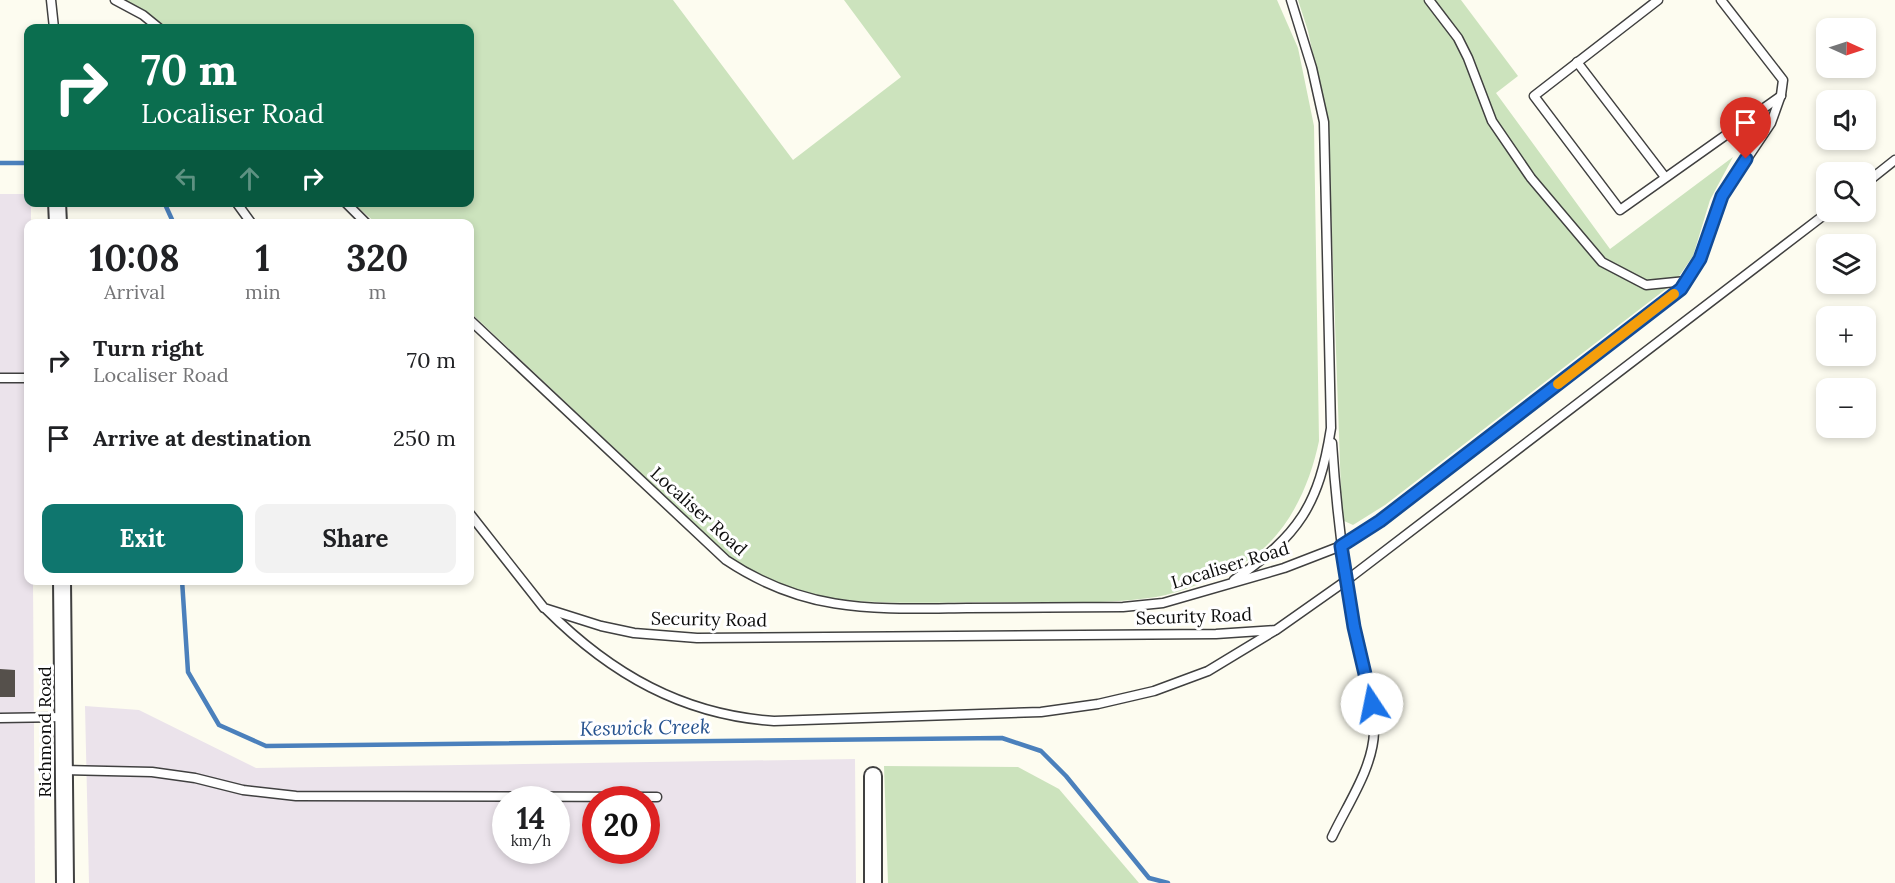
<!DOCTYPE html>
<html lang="en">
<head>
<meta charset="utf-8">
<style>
  :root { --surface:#fff; --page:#f2f2f2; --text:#202124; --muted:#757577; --accent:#0f766e }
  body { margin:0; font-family:Lora,serif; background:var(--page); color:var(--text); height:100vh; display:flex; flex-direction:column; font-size:22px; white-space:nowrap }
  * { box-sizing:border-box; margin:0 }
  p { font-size:20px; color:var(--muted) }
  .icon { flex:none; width:33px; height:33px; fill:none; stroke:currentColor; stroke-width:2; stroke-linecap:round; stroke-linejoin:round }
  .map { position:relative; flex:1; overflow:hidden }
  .drawer { position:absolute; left:24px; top:219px; width:450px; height:366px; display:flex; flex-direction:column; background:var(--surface); border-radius:12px; box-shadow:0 3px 9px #0003 }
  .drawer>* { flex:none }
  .hud { position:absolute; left:24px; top:24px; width:450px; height:183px; border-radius:12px; box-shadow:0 3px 9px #0003; background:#0b6e4f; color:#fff; overflow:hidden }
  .needle { width:39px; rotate:93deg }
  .fabs { position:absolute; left:1816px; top:18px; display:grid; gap:12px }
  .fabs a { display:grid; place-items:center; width:60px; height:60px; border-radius:12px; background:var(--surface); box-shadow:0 3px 9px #0003; font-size:30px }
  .speed { position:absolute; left:492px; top:786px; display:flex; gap:12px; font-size:30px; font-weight:700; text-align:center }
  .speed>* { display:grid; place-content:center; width:78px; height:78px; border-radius:50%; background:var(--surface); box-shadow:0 3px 9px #0003; line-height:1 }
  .speed small { font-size:15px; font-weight:400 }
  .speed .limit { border:9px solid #d22; background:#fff; color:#111 }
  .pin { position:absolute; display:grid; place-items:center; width:51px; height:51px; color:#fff; margin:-62px -26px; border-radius:50% 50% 50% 0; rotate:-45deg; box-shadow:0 0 6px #0007 }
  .pin .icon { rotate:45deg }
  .me { position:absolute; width:66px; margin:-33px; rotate:349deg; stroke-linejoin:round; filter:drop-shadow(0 0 4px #0008) }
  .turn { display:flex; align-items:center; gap:21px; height:126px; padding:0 18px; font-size:27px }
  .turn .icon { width:78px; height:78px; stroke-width:2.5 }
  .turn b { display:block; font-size:42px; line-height:51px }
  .lanes { display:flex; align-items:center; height:57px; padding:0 18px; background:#0003; justify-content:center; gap:30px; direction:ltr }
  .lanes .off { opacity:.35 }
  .eta { display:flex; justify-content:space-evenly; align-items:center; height:102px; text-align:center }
  .eta b { font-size:36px; font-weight:700; line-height:42px }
  .primary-button { display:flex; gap:12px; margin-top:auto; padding:12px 18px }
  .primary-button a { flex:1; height:69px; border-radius:12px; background:var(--accent); color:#fff; font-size:24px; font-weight:700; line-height:69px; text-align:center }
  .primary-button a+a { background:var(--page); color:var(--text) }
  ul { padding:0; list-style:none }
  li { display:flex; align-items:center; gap:18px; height:78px; padding:0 18px }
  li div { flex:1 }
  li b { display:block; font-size:22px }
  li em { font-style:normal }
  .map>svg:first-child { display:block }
  .industrial { fill:#ebe3eb; fill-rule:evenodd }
  .green { fill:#cce3bd }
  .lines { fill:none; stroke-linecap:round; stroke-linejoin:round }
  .stream { stroke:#4b80bc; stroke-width:4.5 }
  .building { fill:#55504b }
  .lane-casing { stroke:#404040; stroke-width:11 }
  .street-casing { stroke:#404040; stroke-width:20 }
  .lane { stroke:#fff; stroke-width:8 }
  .street { stroke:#fff; stroke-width:16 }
  .route-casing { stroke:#114b97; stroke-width:15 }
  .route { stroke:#1a73e8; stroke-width:10 }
  .slow { stroke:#f59e0b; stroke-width:10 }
  .labels { text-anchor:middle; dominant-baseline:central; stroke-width:6; stroke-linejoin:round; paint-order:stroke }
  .street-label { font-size:18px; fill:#0d0d0d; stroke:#fff }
  .water-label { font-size:20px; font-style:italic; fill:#26538f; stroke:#fff }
</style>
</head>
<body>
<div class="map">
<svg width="1895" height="883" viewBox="0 0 1895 883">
  <rect width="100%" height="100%" fill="#fdfcf0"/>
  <!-- industrial -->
  <g class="industrial">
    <path d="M0,194H28V202L31,203V223L28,224V580L33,581L35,883H0Z"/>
    <path d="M85,706L139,710L256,768L855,759L856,883H89ZM506,800H556V850H506ZM596,800H646V850H596Z"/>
  </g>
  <!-- green -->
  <g class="green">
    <path d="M122,0H673L793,160L901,77L844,0H1277L1298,48L1314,126L1319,441C1310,484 1290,530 1253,557C1232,572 1182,593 1156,597C1104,605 1050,602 997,602C937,602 875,606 815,596C784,591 759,575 732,559L470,312V224L376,223L353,203L470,202V28H162Z"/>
    <path d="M1298,0H1461L1518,76L1496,93L1610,249L1733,157L1710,200L1693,256L1675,282L1385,505L1353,525L1342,520L1328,125L1308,31Z"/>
    <path d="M884,766L1018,767L1059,789L1139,883H888Z"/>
  </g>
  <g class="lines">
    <!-- stream -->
    <g class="stream">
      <path d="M0,163H28"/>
      <path d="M164,202L174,224"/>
      <path d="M182,580L188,672L219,725L266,746L1002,738L1041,751L1066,776L1149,878L1168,883"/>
    </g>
  </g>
  <!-- building -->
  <path class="building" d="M0,669L15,670V697H0Z"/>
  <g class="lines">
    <!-- lane casing -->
    <g class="lane-casing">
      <g id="lane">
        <path d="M51,0L54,28"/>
        <path d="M115,0L143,15L159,28"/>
        <path d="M1429,0L1458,38L1468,58L1492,121L1531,178L1602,262L1646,285L1686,281"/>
        <path d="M1658,0L1534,96L1620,210L1781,96"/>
        <path d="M1577,62L1665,177"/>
        <path d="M1866,183L1895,160"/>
        <path d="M236,202L252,224"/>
        <path d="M345,202L367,224"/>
        <path d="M470,320L726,560C807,614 875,609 967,608C1019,608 1071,607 1123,607L1163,603L1284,568L1341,546L1380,521L1681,289L1700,259L1722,196L1771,123L1781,95L1783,80L1721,0"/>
        <path d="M0,378H28"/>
        <path d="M1332,443C1336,504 1343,564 1354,624C1360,660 1376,695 1374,732C1373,768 1347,805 1332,837"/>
        <path d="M470,514L544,608L601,626L634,633L697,638L1216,634L1276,630L1347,580L1828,212"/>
        <path d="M1234,580C1299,535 1319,505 1331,428L1324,122L1312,68L1291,0"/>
        <path d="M547,610C611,674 683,715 774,721L1041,712L1098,704L1154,691L1208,671L1274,631"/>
        <path d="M0,718L64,717"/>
        <path d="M63,770L152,772L195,778L243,790L296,796L657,797"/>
      </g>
    </g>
    <!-- street casing -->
    <g class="street-casing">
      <g id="street">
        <path d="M57,202L58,224"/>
        <path d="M62,580L65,883"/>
        <path d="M873,776V883"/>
      </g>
    </g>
    <!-- lane -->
    <use href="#lane" class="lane"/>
    <!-- street -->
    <use href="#street" class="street"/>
  </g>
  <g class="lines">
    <!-- route casing -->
    <g class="route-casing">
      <path id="route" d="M1372,704L1354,627L1341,546L1380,521L1681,289L1700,259L1722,196L1746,159"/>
    </g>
    <!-- route -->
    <use href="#route" class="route"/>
    <!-- slow -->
    <path class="slow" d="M1558,384L1674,294"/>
  </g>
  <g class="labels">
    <!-- street labels -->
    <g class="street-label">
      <text transform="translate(699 511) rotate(42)">Localiser Road</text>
      <text transform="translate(1230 565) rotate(-17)">Localiser Road</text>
      <text transform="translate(1194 616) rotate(-2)">Security Road</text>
      <text transform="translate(709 619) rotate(1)">Security Road</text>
      <text transform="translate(44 732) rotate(-90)">Richmond Road</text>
    </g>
    <!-- water labels -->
    <g class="water-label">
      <text transform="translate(645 727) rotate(-1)">Keswick Creek</text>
    </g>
  </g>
</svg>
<div class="fabs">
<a><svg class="needle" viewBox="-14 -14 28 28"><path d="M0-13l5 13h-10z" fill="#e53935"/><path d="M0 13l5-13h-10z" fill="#757577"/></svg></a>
<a><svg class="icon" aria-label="sound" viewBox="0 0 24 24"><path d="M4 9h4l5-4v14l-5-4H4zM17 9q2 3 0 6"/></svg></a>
<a><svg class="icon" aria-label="search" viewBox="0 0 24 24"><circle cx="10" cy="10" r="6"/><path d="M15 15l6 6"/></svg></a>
<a><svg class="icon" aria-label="layers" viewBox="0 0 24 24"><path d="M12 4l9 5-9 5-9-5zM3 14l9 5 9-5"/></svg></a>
<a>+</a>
<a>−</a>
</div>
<div class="speed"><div>14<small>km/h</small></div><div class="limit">20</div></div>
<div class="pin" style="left:1746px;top:159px;background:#d93025"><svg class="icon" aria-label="arrive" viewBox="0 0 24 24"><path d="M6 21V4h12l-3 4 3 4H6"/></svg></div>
<svg class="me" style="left:1372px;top:704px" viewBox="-20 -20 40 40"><circle r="19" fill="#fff"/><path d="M0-13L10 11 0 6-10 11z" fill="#1a73e8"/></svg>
<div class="hud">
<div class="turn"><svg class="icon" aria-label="right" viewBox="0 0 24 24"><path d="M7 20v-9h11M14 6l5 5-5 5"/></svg><div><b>70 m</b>Localiser Road</div></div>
<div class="lanes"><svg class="icon off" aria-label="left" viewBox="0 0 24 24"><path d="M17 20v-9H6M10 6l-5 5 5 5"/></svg><svg class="icon off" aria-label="ahead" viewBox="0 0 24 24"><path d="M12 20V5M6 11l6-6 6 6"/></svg><svg class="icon" aria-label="right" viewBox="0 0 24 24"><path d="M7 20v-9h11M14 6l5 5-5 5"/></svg></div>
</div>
<section class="drawer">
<div class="eta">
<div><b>10:08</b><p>Arrival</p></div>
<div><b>1</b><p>min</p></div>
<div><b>320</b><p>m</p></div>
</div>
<ul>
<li><svg class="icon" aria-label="right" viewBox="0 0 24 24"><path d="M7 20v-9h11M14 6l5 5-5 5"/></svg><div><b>Turn right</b><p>Localiser Road</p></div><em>70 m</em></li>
<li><svg class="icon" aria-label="arrive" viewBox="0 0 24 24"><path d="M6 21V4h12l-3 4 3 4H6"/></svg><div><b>Arrive at destination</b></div><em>250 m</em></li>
</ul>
<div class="primary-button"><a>Exit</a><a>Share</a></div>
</section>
</div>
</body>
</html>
